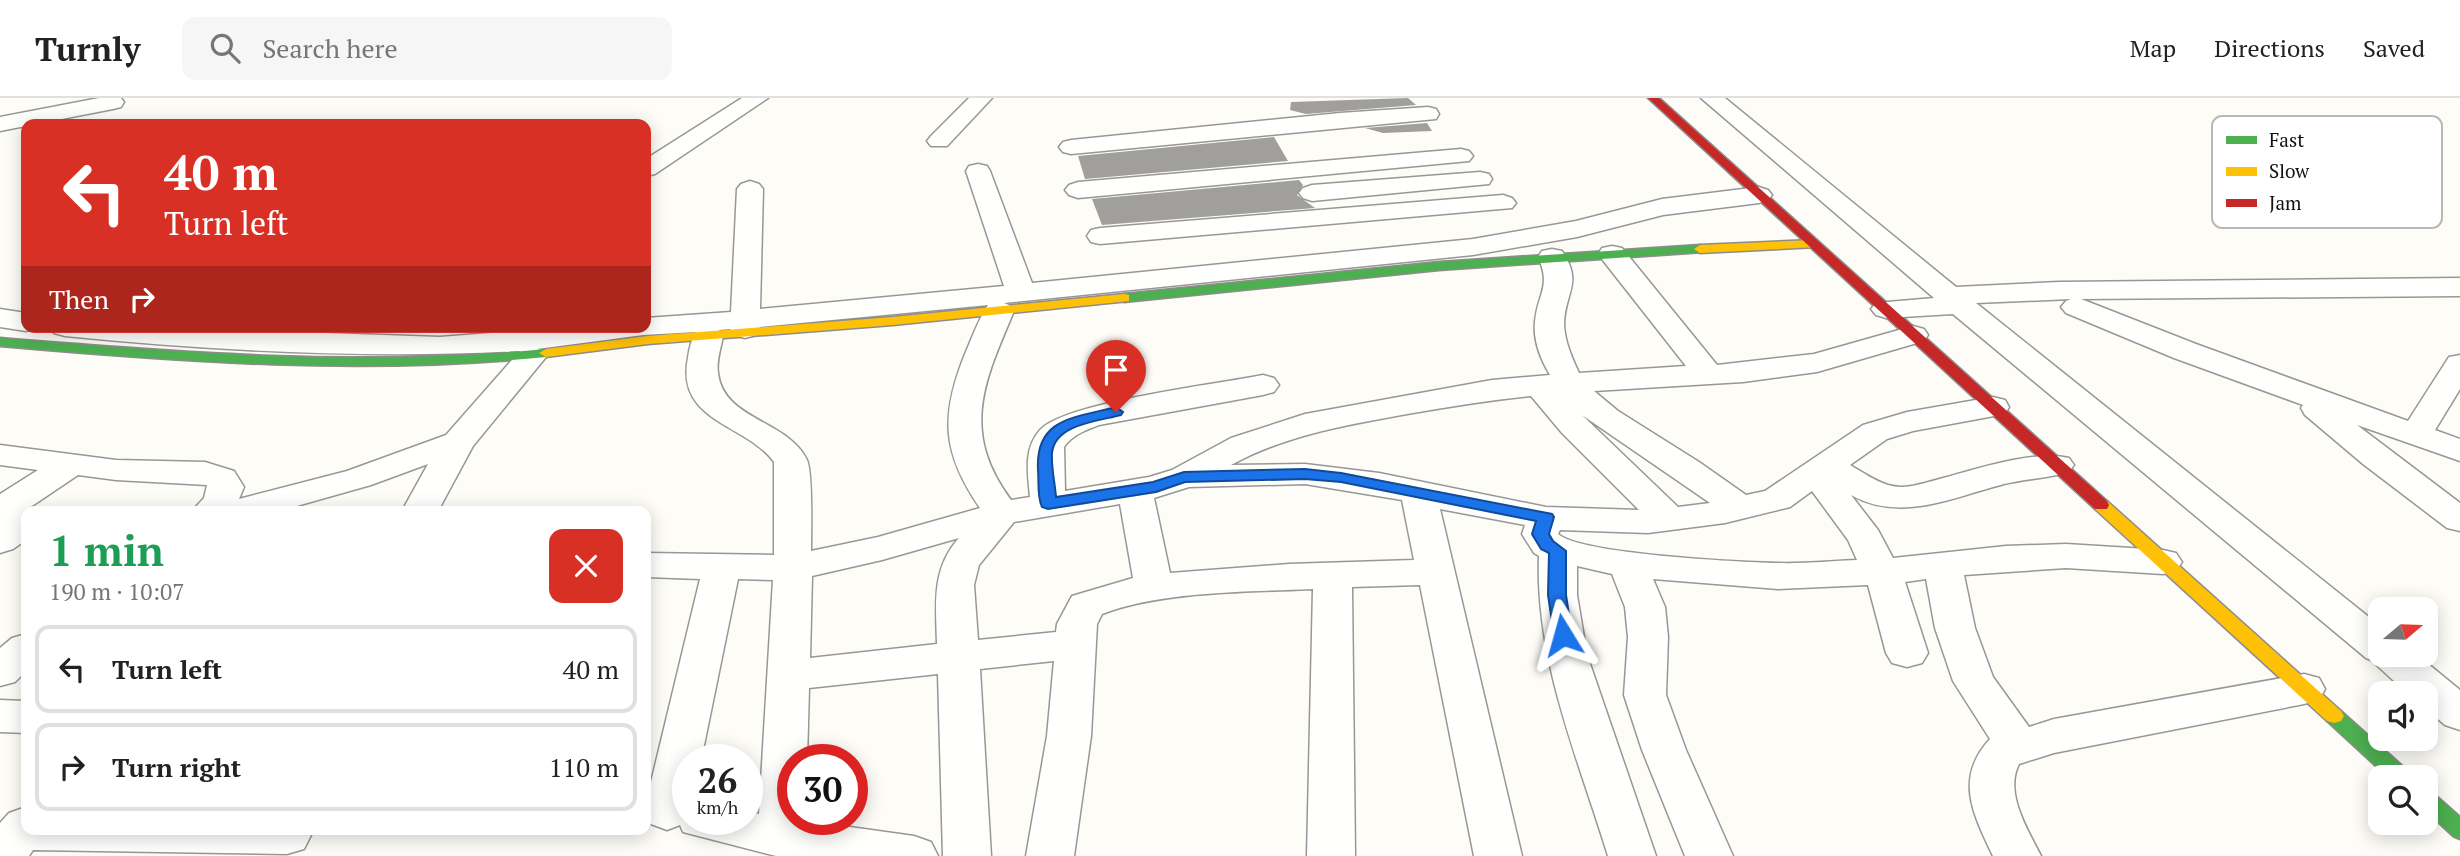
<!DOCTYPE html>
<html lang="en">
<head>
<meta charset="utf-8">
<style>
  :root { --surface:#fff; --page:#f6f6f6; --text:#222; --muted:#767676; --line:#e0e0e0 }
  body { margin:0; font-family:"PT Serif",serif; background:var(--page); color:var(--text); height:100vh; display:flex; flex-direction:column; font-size:26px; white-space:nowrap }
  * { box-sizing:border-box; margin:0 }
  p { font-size:23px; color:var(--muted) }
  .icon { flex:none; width:38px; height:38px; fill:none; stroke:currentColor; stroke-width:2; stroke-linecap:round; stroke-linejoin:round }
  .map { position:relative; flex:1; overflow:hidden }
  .details { position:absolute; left:21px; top:408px; width:630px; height:329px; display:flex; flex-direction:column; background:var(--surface); border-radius:14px; box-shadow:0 4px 18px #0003 }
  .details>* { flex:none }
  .banner { position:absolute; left:21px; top:21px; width:630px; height:214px; border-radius:14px; box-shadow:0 4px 18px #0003; background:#d93025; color:#fff; overflow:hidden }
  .needle { width:46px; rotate:71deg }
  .controls { position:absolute; left:2368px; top:499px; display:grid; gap:14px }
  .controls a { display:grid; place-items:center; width:70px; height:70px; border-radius:14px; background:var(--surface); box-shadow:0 4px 18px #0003; font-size:35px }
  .speed { position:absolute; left:672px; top:646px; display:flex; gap:14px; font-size:35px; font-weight:700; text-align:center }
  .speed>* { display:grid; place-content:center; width:91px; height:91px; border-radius:50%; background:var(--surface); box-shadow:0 4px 18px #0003; line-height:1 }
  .speed small { font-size:18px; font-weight:400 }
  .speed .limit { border:10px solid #d22; background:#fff; color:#111 }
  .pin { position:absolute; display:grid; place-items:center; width:60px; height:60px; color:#fff; margin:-72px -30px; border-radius:50% 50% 50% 0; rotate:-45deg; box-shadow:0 0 7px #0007 }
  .pin .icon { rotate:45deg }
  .me { position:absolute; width:77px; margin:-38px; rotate:352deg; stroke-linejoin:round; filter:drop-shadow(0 0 5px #0008) }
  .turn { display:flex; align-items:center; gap:24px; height:147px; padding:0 28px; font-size:32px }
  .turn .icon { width:91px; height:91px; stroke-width:2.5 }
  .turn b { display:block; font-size:49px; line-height:60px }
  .then { display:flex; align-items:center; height:66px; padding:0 28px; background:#0003; gap:14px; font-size:26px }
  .round { display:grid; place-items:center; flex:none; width:74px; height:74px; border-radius:14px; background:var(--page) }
  .summary { display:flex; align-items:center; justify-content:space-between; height:119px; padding:0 28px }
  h1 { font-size:42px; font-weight:600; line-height:52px; color:#1e9e55 }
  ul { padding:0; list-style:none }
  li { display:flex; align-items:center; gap:21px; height:88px; margin:0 14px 10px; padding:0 14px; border:4px solid var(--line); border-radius:14px }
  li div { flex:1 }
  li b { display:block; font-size:26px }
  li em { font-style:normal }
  header { display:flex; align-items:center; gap:42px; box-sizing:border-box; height:98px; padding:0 35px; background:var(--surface); border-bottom:2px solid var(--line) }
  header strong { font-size:33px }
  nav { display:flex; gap:38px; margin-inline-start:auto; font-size:24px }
  .search { width:490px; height:63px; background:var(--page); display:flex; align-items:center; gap:18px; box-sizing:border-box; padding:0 24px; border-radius:14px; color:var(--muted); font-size:26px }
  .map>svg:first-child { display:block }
  .building { fill:#a19f9c }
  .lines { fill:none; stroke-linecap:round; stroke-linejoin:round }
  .street-casing { stroke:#979795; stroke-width:3 }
  .fast-casing { stroke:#8e8d8b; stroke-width:3 }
  .slow-casing { stroke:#8e8d8b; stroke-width:3 }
  .jam-casing { stroke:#8e8d8b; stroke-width:3 }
  .street { fill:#fffffe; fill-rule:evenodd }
  .fast { fill:#4caf50; fill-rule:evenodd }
  .slow { fill:#ffc107; fill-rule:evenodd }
  .jam { fill:#c62828; fill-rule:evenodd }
  .route { fill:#1a73e8; stroke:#114b97; stroke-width:2 }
  .key { fill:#fff; stroke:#b8b8b8; stroke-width:2 }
  .key-label { font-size:19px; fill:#111 }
</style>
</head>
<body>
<header>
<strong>Turnly</strong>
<div class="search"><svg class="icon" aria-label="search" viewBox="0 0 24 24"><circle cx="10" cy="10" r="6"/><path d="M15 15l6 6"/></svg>Search here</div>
<nav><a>Map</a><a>Directions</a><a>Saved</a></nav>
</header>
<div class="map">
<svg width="2460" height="758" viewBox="0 0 2460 758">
  <rect width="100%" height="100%" fill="#fdfcf7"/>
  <!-- building -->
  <g class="building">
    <path d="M1408,0L1416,7L1306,16L1290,12L1291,4Z"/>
    <path d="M1427,25L1432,33L1383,35L1365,30Z"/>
    <path d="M1274,39L1288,63L1085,81L1078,58Z"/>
    <path d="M1299,82L1303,87L1297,97L1315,110L1102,127L1092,101Z"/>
  </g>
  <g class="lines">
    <!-- street casing -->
    <g class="street-casing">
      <g id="street">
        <path d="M99,0H121L124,4L121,9L113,11L0,33V19Z"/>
        <path d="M742,0H768L655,76L646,78V61Z"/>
        <path d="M969,0H992L947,48H931L927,43L931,38Z"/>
        <path d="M1701,0H1725L1956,189L2059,184L2460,180V198L2081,201L2196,246L2408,323L2449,259L2460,257V291L2435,332L2460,341V363L2357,327L2460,405V433L2447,430L2363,366L2305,317L2301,310L2303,307L2174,260L2066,215L2061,209L2066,203L2071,201L1976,205L2380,528V556H2416L2460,592V632L2445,627L2426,611V595H2407L2371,562L2366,560L1953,216L1886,220L1876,217L1871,211L1876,205L1934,200Z"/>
        <path d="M1428,9L1436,11L1439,16L1436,21L1071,56L1063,54L1059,49L1063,44L1071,42L1340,15Z"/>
        <path d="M1461,51L1469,53L1473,58L1469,63L1078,100L1069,97L1065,92L1069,87L1078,84Z"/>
        <path d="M978,66L987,68L990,73L1032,185L1473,141L1576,123L1662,101L1759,89L1768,92L1772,97L1768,102L1759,105L1663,117L1577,139L1473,157L1004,205L1009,207L1014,213C984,284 960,333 1011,402L1030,399C1028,376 1023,351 1040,332C1066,304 1219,286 1263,277L1274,280L1279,287L1274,294L1263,297L1099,327C1086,332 1072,337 1064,349L1065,393L1149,379L1172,372L1231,340L1305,316L1492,282L1550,277C1541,262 1533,242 1535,224C1537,196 1552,189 1538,159L1542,153L1552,151L1562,153C1584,186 1564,195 1564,227C1565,244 1572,260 1579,275L1686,268L1598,156L1602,150L1612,148L1622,150L1717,267L1814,256L1913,228L1924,231L1928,237L1924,243L1817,274L1743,284L1594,293L1618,313L1699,364L1746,397L1765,393L1863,327L1907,314L1993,299L2005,302L2009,309L2005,316L1913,333L1887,341L1850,367C1862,374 1875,383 1888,387C1904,392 1921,386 1936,382C1971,373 2035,351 2069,360L2074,367L2069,374C2048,380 2026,381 2004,386C1954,399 1901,425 1851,397L1878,432L1893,460L2006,448L2066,446L2163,452L2176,455L2182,464L2176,473L2163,476L2066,470L1964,477L1975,530L1993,579L2029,629L2054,621L2304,576L2319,580L2325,591L2319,602L2304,606L2054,655L2019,666C2004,695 2028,732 2041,758H1993C1973,716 1954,680 1990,641L1953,583L1935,530L1926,481L1905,484L1928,555L1922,565L1907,569L1892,565L1886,555L1868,487L1778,491L1653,481L1665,509L1668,539L1666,597L1686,652L1733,758H1685L1642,652L1624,597L1628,539L1625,509L1612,476L1577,468V497L1587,557L1656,758H1608C1578,660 1535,562 1539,458L1534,455L1522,436L1525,427L1440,411L1522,758H1474L1420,487L1352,489L1355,758H1307L1313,491C1249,494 1161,493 1102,516L1097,526L1091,638L1074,758H1026L1047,638L1054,563L980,571L991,758H943L938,576L809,590L807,662H793V721L914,738L931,744L938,758H776L683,734L680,727L667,732L651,726L646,717V705L700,481L646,479V455L774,457V364C747,326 675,324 688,260C689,252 691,242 696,234L643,237L537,251L542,252L546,259L473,348L438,413H402L428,366L371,387L279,413H192L204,400L207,387L116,382L78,377L29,410L33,413H26V442L13,451L0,455V396L38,372L0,367V347L116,362L205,364L234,373L244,389L239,401L347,373L446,337L520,253C369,261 215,253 65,238L54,235L50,229H159L440,239L567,229H646V220L731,214L737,91L741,86L750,83L759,86L763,91L760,211L1004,188L966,73L969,68ZM988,207C978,222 972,240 965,256C940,318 942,355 980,410L878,439L811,453C811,435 813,376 807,362C788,322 723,322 718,275C716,263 721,250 723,238L719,232L730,231L734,237L745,240L756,237L760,229ZM1531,298L1562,335L1639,412L1546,409L1379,375L1305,366L1231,367C1286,337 1346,327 1407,316C1448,309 1489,302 1531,298ZM1582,317L1710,405L1678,409ZM1305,386L1402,402L1414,462L1289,466L1170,475L1154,400L1189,389ZM1812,393L1848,442L1857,462C1830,463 1802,466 1776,465C1739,464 1580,456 1558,436L1560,432L1648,435L1725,425L1790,409ZM1120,406L1133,480L1072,498L1057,526L1056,534L978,542L974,487L979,467L1014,424ZM959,440C931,471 936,507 937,546L810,560L812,478L882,462ZM738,481L773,482L759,716L747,713V721H688V662H701Z"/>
        <path d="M1480,74L1489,76L1492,81L1489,86L1312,103L1303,100L1299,95L1303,90L1312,87Z"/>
        <path d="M1503,97L1512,100L1516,105L1512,110L1100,146L1091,144L1087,138L1091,132L1100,130Z"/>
        <path d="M0,211L26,215V229H37L26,233L0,229Z"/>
        <path d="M26,536V573L15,584L0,588V550L12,540Z"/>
        <path d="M0,602L26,603V635L0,634Z"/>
        <path d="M26,709V732H308L311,737L304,751L287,756L33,752L29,758H0V725L9,715Z"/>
      </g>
    </g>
    <!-- fast casing -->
    <g class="fast-casing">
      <g id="fast">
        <path d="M1700,147L1704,148V154L1439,172L1124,204L1118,200L1124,196L1439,164Z"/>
        <path d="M0,240C182,255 363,269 546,251L553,255L546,259C363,277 182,264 0,248Z"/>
        <path d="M2334,611L2341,613L2408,673L2411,679H2388L2327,623L2324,618L2327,613Z"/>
        <path d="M2426,693L2433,695L2460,719V741L2453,738L2426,713Z"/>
      </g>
    </g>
    <!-- slow casing -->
    <g class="slow-casing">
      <g id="slow">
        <path d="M1813,142L1817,143V149L1700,155L1694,151L1700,147Z"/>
        <path d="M1124,196L1129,197V203L893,227L648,246L546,259L539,255L546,251L648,238L893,219Z"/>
        <path d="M2101,402L2107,403L2341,613L2344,618L2341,623L2334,625L2327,623L2095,411L2093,407L2095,403Z"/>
      </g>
    </g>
    <!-- jam casing -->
    <g class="jam-casing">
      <path id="jam" d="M1648,0H1659L2107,403L2109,407L2107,411H2095Z"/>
    </g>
    <!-- street -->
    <use href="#street" class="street"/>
    <!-- fast -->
    <use href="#fast" class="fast"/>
    <!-- slow -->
    <use href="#slow" class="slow"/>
    <!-- jam -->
    <use href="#jam" class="jam"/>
  </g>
  <!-- route -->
  <path class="route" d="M1116,309L1123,314L1121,317C1099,323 1055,326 1052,355C1051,369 1055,385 1056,399L1153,384L1184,374L1305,371L1341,375L1552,416L1554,419L1549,436L1553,443L1566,453V497L1572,537L1569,542H1556L1554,537L1548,497L1549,455L1541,451L1532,436L1536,423L1341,384L1305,381L1185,384L1156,394L1048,411L1042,409C1037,399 1039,383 1038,372C1035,319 1076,320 1116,309Z"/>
  <!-- legend -->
  <rect x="2212" y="18" width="230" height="112" rx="10" class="key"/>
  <rect x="2226" y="38" width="31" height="8" fill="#4caf50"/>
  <rect x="2226" y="69" width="31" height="9" fill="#ffc107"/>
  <rect x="2226" y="101" width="31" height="8" fill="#c62828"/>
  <g class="key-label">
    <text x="2269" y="49">Fast</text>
    <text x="2269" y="80">Slow</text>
    <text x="2269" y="112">Jam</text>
  </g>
</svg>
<div class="controls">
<a><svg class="needle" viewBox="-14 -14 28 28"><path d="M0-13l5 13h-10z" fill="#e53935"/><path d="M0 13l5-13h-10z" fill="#767676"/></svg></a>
<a><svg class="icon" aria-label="sound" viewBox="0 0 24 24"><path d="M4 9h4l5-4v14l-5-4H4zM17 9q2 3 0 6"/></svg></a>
<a><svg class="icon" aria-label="search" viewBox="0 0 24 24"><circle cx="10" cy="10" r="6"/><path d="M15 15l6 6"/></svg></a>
</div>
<div class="speed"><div>26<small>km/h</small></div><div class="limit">30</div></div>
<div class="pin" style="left:1116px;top:314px;background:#d93025"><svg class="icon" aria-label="arrive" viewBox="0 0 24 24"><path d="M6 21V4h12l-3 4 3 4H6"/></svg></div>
<svg class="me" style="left:1563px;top:537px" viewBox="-20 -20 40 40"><path d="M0-17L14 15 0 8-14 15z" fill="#1a73e8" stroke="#fff" stroke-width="4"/></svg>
<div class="banner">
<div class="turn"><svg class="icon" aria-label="left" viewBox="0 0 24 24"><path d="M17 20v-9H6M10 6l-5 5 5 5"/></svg><div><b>40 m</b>Turn left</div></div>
<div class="then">Then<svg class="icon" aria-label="right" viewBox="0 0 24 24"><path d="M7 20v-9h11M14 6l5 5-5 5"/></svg></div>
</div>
<section class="details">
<div class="summary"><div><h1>1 min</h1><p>190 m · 10:07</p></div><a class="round" style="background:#d93025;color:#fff"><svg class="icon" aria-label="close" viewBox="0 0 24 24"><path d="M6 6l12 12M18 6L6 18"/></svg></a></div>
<ul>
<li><svg class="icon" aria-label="left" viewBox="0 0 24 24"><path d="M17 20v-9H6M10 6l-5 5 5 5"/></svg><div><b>Turn left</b></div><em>40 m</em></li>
<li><svg class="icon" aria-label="right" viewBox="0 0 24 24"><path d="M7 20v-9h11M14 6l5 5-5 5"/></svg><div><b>Turn right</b></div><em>110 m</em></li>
</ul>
</section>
</div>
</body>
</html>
